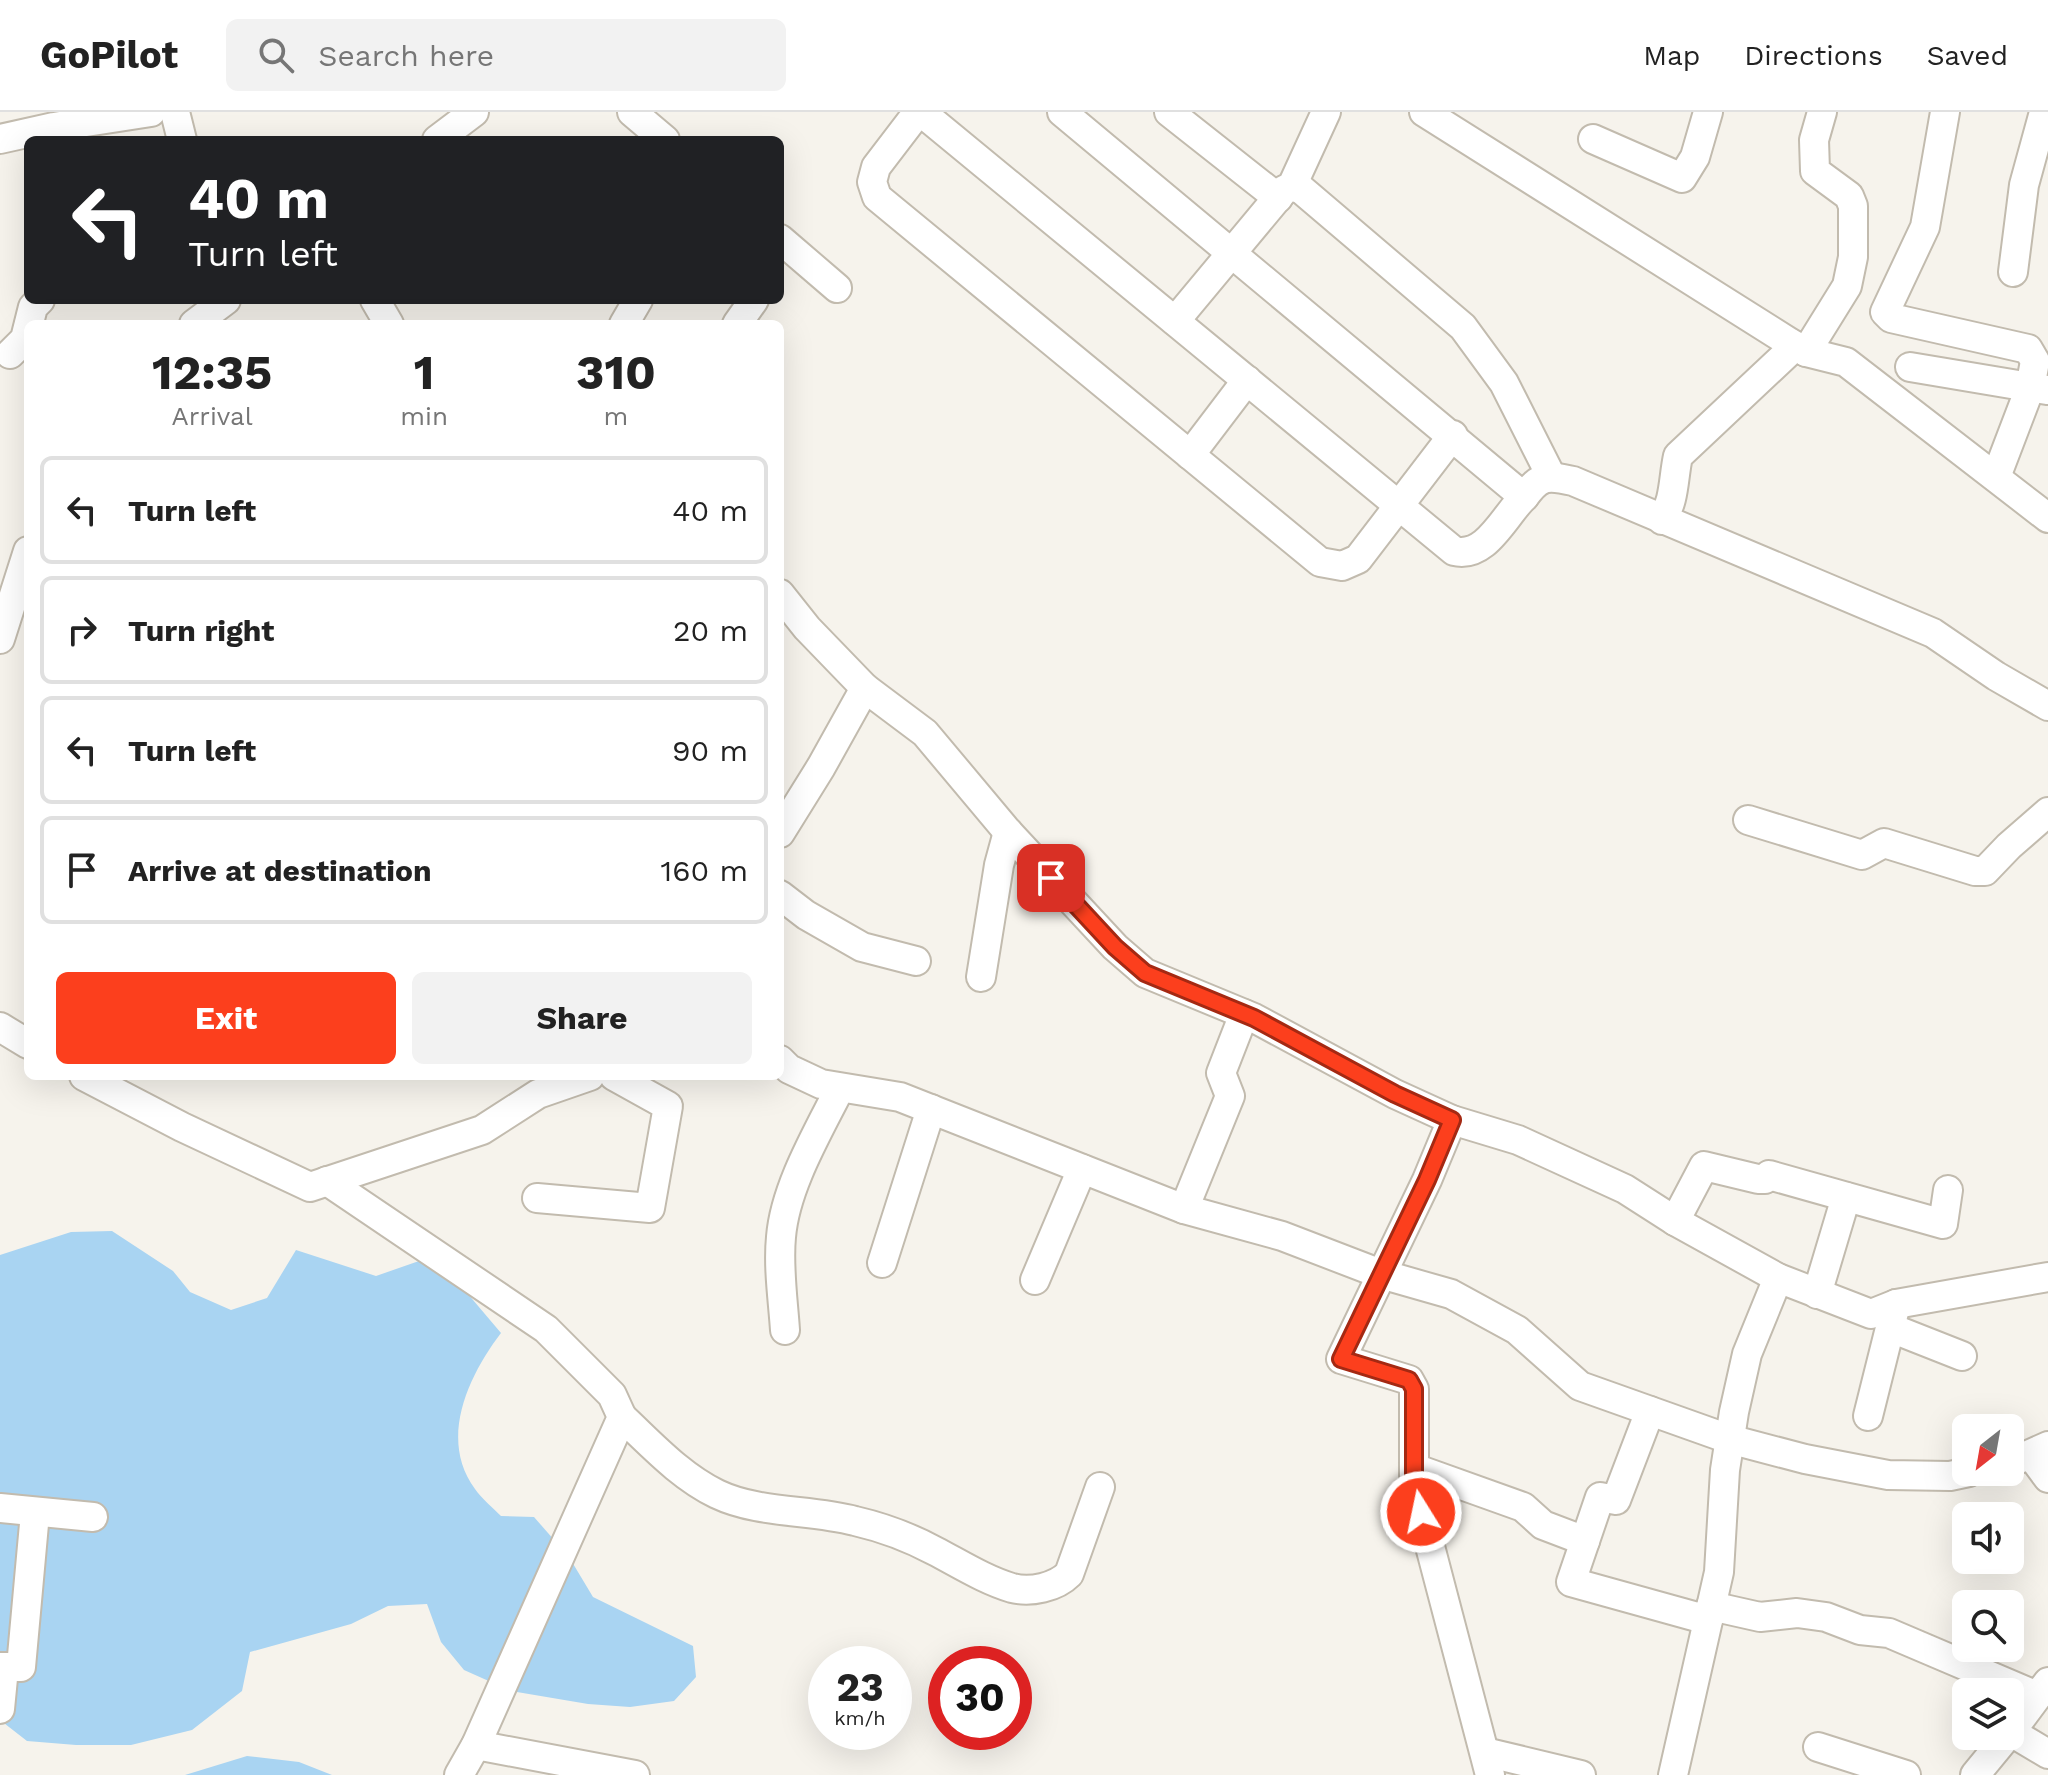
<!DOCTYPE html>
<html lang="en">
<head>
<meta charset="utf-8">
<style>
  :root { --surface:#fff; --page:#f2f2f2; --text:#222; --muted:#767676; --line:#e0e0e0; --accent:#fc3f1d }
  body { margin:0; font-family:"Work Sans",sans-serif; background:var(--page); color:var(--text); height:100vh; display:flex; flex-direction:column; font-size:30px; white-space:nowrap }
  * { box-sizing:border-box; margin:0 }
  p { font-size:26px; color:var(--muted) }
  .icon { flex:none; width:44px; height:44px; fill:none; stroke:currentColor; stroke-width:2; stroke-linecap:round; stroke-linejoin:round }
  .map { position:relative; flex:1; overflow:hidden }
  .sheet { position:absolute; left:24px; top:208px; width:760px; height:760px; display:flex; flex-direction:column; background:var(--surface); border-radius:12px; box-shadow:0 8px 32px #0002 }
  .sheet>* { flex:none }
  .guide { position:absolute; left:24px; top:24px; width:760px; height:168px; border-radius:12px; box-shadow:0 8px 32px #0002; background:#202124; color:#fff; overflow:hidden }
  .needle { width:52px; rotate:211deg }
  .buttons { position:absolute; left:1952px; top:1302px; display:grid; gap:16px }
  .buttons a { display:grid; place-items:center; width:72px; height:72px; border-radius:12px; background:var(--surface); box-shadow:0 8px 32px #0002; font-size:40px }
  .speed { position:absolute; left:808px; top:1534px; display:flex; gap:16px; font-size:40px; font-weight:700; text-align:center }
  .speed>* { display:grid; place-content:center; width:104px; height:104px; border-radius:50%; background:var(--surface); box-shadow:0 8px 32px #0002; line-height:1 }
  .speed small { font-size:20px; font-weight:400 }
  .speed .limit { border:12px solid #d22; background:#fff; color:#111 }
  .pin { position:absolute; display:grid; place-items:center; width:68px; height:68px; color:#fff; margin:-34px; border-radius:16px; box-shadow:0 4px 12px #0006 }
  .me { position:absolute; width:88px; margin:-44px; rotate:350deg; stroke-linejoin:round; filter:drop-shadow(0 0 6px #0008) }
  .turn { display:flex; align-items:center; gap:28px; height:168px; padding:0 32px; font-size:36px }
  .turn .icon { width:104px; height:104px; stroke-width:2.5 }
  .turn b { display:block; font-size:56px; line-height:68px }
  .eta { display:flex; justify-content:space-evenly; align-items:center; height:136px; text-align:center }
  .eta b { font-size:48px; font-weight:700; line-height:56px }
  .cta { display:flex; gap:16px; margin-top:auto; padding:16px 32px }
  .cta a { flex:1; height:92px; border-radius:12px; background:var(--accent); color:#fff; font-size:32px; font-weight:700; line-height:92px; text-align:center }
  .cta a+a { background:var(--page); color:var(--text) }
  ul { padding:0; list-style:none }
  li { display:flex; align-items:center; gap:24px; height:108px; margin:0 16px 12px; padding:0 16px; border:4px solid var(--line); border-radius:12px }
  li div { flex:1 }
  li b { display:block; font-size:30px }
  li em { font-style:normal }
  header { display:flex; align-items:center; gap:48px; box-sizing:border-box; height:112px; padding:0 40px; background:var(--surface); border-bottom:2px solid var(--line) }
  header strong { font-size:38px }
  nav { display:flex; gap:44px; margin-inline-start:auto; font-size:28px }
  .search { width:560px; height:72px; background:var(--page); display:flex; align-items:center; gap:20px; box-sizing:border-box; padding:0 28px; border-radius:12px; color:var(--muted); font-size:30px }
  .map>svg:first-child { display:block }
  .water { fill:#a9d4f2 }
  .lines { fill:none; stroke-linecap:round; stroke-linejoin:round }
  .minor-casing { stroke:#c2bbae; stroke-width:32 }
  .minor { stroke:#fff; stroke-width:28 }
  .route-casing { stroke:#a42913; stroke-width:20 }
  .route { stroke:#fc3f1d; stroke-width:14 }
</style>
</head>
<body>
<header>
<strong>GoPilot</strong>
<div class="search"><svg class="icon" aria-label="search" viewBox="0 0 24 24"><circle cx="10" cy="10" r="6"/><path d="M15 15l6 6"/></svg>Search here</div>
<nav><a>Map</a><a>Directions</a><a>Saved</a></nav>
</header>
<div class="map">
<svg width="2048" height="1663" viewBox="0 0 2048 1663">
  <rect width="100%" height="100%" fill="#f6f3ec"/>
  <!-- water -->
  <g class="water">
    <path d="M112,1119L173,1159L190,1180L231,1198L267,1186L296,1138L376,1164L419,1149L462,1175L501,1221C469,1263 438,1327 475,1377C482,1387 493,1396 501,1404L534,1405L569,1445L593,1485L693,1534L696,1565L674,1589L630,1595L588,1592L511,1579L464,1558L441,1530L427,1492L388,1494L351,1512L250,1540L242,1579L192,1618L131,1633H76L27,1629L0,1608V1143L71,1120Z"/>
    <path d="M247,1644L299,1650L332,1663H185Z"/>
  </g>
  <g class="lines">
    <!-- minor casing -->
    <g class="minor-casing">
      <g id="minor">
        <path d="M175,0L182,28"/>
        <path d="M632,0L665,28"/>
        <path d="M918,0L876,55L872,70L877,85L1320,450L1342,454L1358,447L1453,323"/>
        <path d="M921,0L1454,439C1486,447 1504,404 1524,385L1062,0"/>
        <path d="M1169,0L1278,86"/>
        <path d="M1424,0L1789,230L1806,240L1846,250L2048,406"/>
        <path d="M1945,0L1925,115L1885,200L1891,206L2028,237L2035,249L2030,276L1996,365"/>
        <path d="M0,27L54,15L151,0"/>
        <path d="M1593,27L1682,66L1695,45L1708,0"/>
        <path d="M437,28L474,0"/>
        <path d="M1292,74L1302,78L1463,215L1504,271L1551,364"/>
        <path d="M780,127L837,176"/>
        <path d="M2013,160L2024,73L2044,0"/>
        <path d="M375,188L389,212"/>
        <path d="M1175,209L1284,78L1292,74L1326,0"/>
        <path d="M194,212L226,188"/>
        <path d="M624,212L638,188"/>
        <path d="M737,212L754,188"/>
        <path d="M1806,240L1847,174L1853,145V94L1849,84L1815,59L1814,28L1822,0"/>
        <path d="M10,242L25,227L33,195L40,188"/>
        <path d="M1910,255L2047,278"/>
        <path d="M1190,343L1247,268"/>
        <path d="M1524,385C1540,363 1547,363 1573,369L1933,521L1996,564L2048,594"/>
        <path d="M1662,408C1675,388 1673,367 1678,344L1795,234"/>
        <path d="M780,482L807,516L865,576L925,621L1008,720L1115,835L1145,861L1254,906L1395,982L1452,1008L1518,1028L1625,1077L1675,1109L1778,1166L1871,1202L1896,1192L2048,1165"/>
        <path d="M0,527L28,439"/>
        <path d="M1748,708L1862,743L1884,731L1975,759H1985L2009,734L2048,700"/>
        <path d="M780,721L821,655L865,576"/>
        <path d="M780,783L806,803L862,835L916,849"/>
        <path d="M981,865L999,753L1008,720"/>
        <path d="M0,915L28,932"/>
        <path d="M780,948L789,957L821,972L900,985L1184,1097L1282,1124L1381,1162L1451,1182L1517,1218L1580,1274L1729,1327L1805,1347L1888,1363L1950,1364L1969,1360"/>
        <path d="M84,964L182,1015L310,1075L482,1018L538,982L590,964"/>
        <path d="M1452,1008L1427,1068L1341,1247L1409,1268L1414,1277V1363L1421,1400L1490,1663"/>
        <path d="M327,1069L546,1217L612,1283L622,1305L476,1633L459,1663"/>
        <path d="M537,1086L650,1096L668,994L614,964"/>
        <path d="M1184,1097L1230,984L1221,961L1244,902"/>
        <path d="M1675,1109L1704,1054L1758,1067H1765L1769,1063L1943,1112L1948,1078"/>
        <path d="M882,1151L931,997"/>
        <path d="M1035,1168L1082,1057"/>
        <path d="M1817,1182L1846,1085"/>
        <path d="M1891,1216L1962,1244"/>
        <path d="M785,1218C783,1188 778,1155 781,1125C785,1075 818,1020 840,976"/>
        <path d="M1650,1299L1616,1388L1600,1385L1571,1470L1708,1508"/>
        <path d="M1868,1304L1896,1192"/>
        <path d="M622,1305C652,1333 680,1364 717,1382C759,1402 810,1397 855,1409C881,1415 911,1426 935,1439C960,1452 985,1468 1012,1476C1031,1481 1056,1475 1069,1462L1100,1375"/>
        <path d="M2031,1343L2048,1366"/>
        <path d="M2010,1351L2048,1334"/>
        <path d="M1414,1356L1523,1395L1543,1413L1585,1429"/>
        <path d="M0,1396L93,1405"/>
        <path d="M1711,1494L1760,1505L1797,1501L1826,1505L1860,1518L1889,1521L2037,1584"/>
        <path d="M0,1555H21L35,1401"/>
        <path d="M0,1597L4,1556"/>
        <path d="M2011,1620L2048,1642"/>
        <path d="M2010,1621L2048,1570"/>
        <path d="M476,1633L635,1663"/>
        <path d="M1818,1635L1906,1663"/>
        <path d="M1485,1640L1581,1663"/>
        <path d="M1673,1663L1719,1460L1725,1358L1734,1300L1747,1242L1778,1166"/>
        <path d="M1975,1663L2007,1624"/>
      </g>
    </g>
    <!-- minor -->
    <use href="#minor" class="minor"/>
  </g>
  <g class="lines">
    <!-- route casing -->
    <g class="route-casing">
      <path id="route" d="M1051,766L1115,835L1145,861L1254,906L1395,982L1452,1008L1427,1068L1341,1247L1409,1268L1414,1277V1363L1421,1400"/>
    </g>
    <!-- route -->
    <use href="#route" class="route"/>
  </g>
</svg>
<div class="buttons">
<a><svg class="needle" viewBox="-14 -14 28 28"><path d="M0-13l5 13h-10z" fill="#e53935"/><path d="M0 13l5-13h-10z" fill="#767676"/></svg></a>
<a><svg class="icon" aria-label="sound" viewBox="0 0 24 24"><path d="M4 9h4l5-4v14l-5-4H4zM17 9q2 3 0 6"/></svg></a>
<a><svg class="icon" aria-label="search" viewBox="0 0 24 24"><circle cx="10" cy="10" r="6"/><path d="M15 15l6 6"/></svg></a>
<a><svg class="icon" aria-label="layers" viewBox="0 0 24 24"><path d="M12 4l9 5-9 5-9-5zM3 14l9 5 9-5"/></svg></a>
</div>
<div class="speed"><div>23<small>km/h</small></div><div class="limit">30</div></div>
<div class="pin" style="left:1051px;top:766px;background:#d93025"><svg class="icon" aria-label="arrive" viewBox="0 0 24 24"><path d="M6 21V4h12l-3 4 3 4H6"/></svg></div>
<svg class="me" style="left:1421px;top:1400px" viewBox="-20 -20 40 40"><circle r="17" fill="#fc3f1d" stroke="#fff" stroke-width="3"/><path d="M0-11L8 9 0 5-8 9z" fill="#fff"/></svg>
<div class="guide">
<div class="turn"><svg class="icon" aria-label="left" viewBox="0 0 24 24"><path d="M17 20v-9H6M10 6l-5 5 5 5"/></svg><div><b>40 m</b>Turn left</div></div>
</div>
<section class="sheet">
<div class="eta">
<div><b>12:35</b><p>Arrival</p></div>
<div><b>1</b><p>min</p></div>
<div><b>310</b><p>m</p></div>
</div>
<ul>
<li><svg class="icon" aria-label="left" viewBox="0 0 24 24"><path d="M17 20v-9H6M10 6l-5 5 5 5"/></svg><div><b>Turn left</b></div><em>40 m</em></li>
<li><svg class="icon" aria-label="right" viewBox="0 0 24 24"><path d="M7 20v-9h11M14 6l5 5-5 5"/></svg><div><b>Turn right</b></div><em>20 m</em></li>
<li><svg class="icon" aria-label="left" viewBox="0 0 24 24"><path d="M17 20v-9H6M10 6l-5 5 5 5"/></svg><div><b>Turn left</b></div><em>90 m</em></li>
<li><svg class="icon" aria-label="arrive" viewBox="0 0 24 24"><path d="M6 21V4h12l-3 4 3 4H6"/></svg><div><b>Arrive at destination</b></div><em>160 m</em></li>
</ul>
<div class="cta"><a>Exit</a><a>Share</a></div>
</section>
</div>
</body>
</html>
